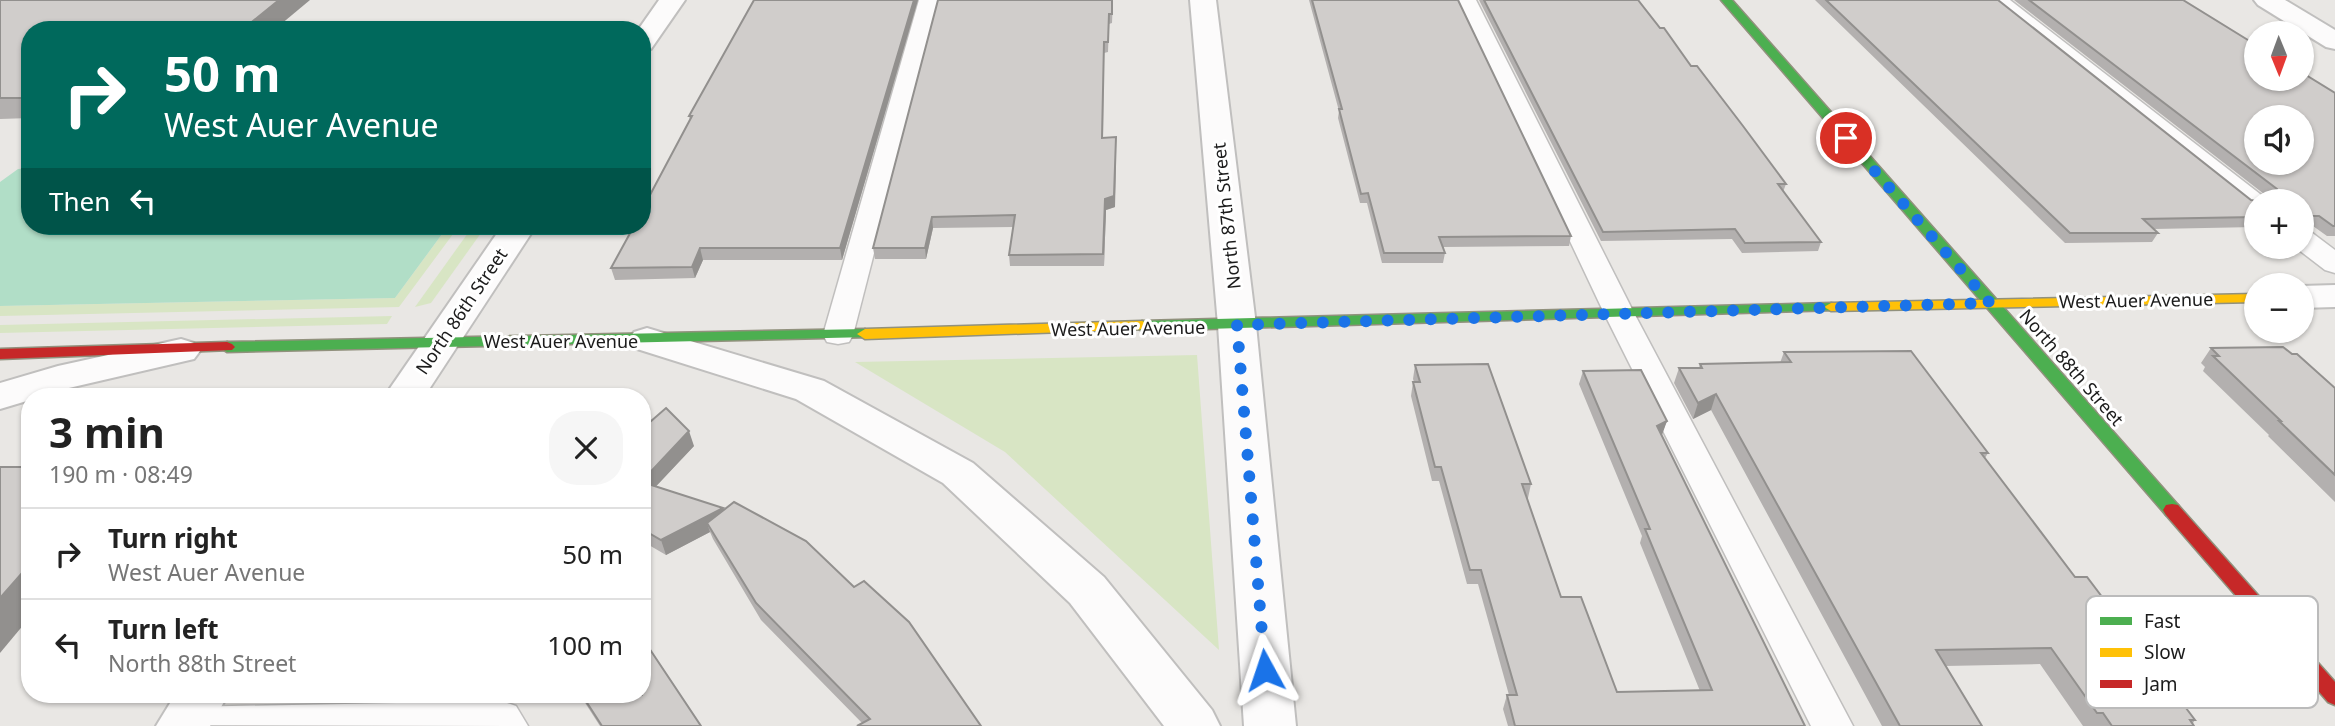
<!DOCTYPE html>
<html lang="en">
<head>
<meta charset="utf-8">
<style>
  :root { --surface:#fff; --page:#f6f6f6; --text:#222; --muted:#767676; --line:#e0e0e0 }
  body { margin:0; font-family:"Noto Sans",sans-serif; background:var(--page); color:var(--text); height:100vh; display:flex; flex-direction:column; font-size:26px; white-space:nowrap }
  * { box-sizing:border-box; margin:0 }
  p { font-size:23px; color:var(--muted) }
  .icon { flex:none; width:38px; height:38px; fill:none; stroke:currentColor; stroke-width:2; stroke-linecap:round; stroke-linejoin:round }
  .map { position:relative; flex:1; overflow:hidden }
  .sheet { position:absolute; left:21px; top:388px; width:630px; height:315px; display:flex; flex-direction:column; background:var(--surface); border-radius:28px; box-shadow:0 2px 5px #0004 }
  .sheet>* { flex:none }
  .top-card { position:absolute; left:21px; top:21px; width:630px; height:214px; border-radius:28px; box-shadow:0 2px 5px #0004; background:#00695c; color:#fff; overflow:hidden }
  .needle { width:46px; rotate:179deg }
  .fabs { position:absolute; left:2244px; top:21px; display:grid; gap:14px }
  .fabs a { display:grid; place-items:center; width:70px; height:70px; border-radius:50%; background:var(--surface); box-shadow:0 2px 5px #0004; font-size:35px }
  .pin { position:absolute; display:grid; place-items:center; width:60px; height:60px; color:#fff; margin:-30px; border:4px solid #fff; border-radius:50%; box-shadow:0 2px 7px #0007 }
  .me { position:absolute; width:77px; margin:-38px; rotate:355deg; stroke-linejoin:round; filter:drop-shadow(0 0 5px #0008) }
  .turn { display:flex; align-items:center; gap:24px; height:147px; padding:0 28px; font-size:32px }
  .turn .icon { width:91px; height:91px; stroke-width:2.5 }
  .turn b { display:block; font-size:49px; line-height:60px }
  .then { display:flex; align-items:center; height:66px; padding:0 28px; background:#0003; gap:14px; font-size:26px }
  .round { display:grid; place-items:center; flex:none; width:74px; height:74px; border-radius:28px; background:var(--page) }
  .overview { display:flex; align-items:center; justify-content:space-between; height:119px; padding:0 28px }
  h1 { font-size:42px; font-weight:700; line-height:52px }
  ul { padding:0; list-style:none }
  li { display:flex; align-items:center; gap:21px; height:91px; padding:0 28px; border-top:2px solid var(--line) }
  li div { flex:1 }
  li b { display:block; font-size:26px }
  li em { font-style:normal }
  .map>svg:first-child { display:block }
  .grass { fill:#d8e5c4 }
  .pitch { fill:#b1dec7 }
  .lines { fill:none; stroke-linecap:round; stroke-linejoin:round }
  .lane-casing { stroke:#c0bfbe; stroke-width:3 }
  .street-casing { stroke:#c0bfbe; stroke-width:4 }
  .fast-casing { stroke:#91917d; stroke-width:3 }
  .slow-casing { stroke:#91917d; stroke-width:3 }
  .jam-casing { stroke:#91917d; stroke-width:3 }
  .lane { fill:#fcfbfb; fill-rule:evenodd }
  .street { fill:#fcfbfb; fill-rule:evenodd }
  .fast { fill:#4caf50; fill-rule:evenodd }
  .slow { fill:#ffc107; fill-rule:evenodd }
  .jam { fill:#c62828; fill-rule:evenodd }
  .wall { fill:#b3b0af }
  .shaded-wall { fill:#92908e }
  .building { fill:#d0cdcb; stroke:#92908e; stroke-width:2; fill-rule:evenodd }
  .route { stroke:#1a73e8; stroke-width:12; stroke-dasharray:0 21.6 }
  .labels { text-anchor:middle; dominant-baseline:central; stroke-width:6; stroke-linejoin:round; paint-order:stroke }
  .street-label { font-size:18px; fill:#1b1b1b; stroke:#fff }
  .key { fill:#fff; stroke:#bbb; stroke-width:2 }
  .key-label { font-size:19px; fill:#1b1b1b }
</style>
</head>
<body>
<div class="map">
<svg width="2335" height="726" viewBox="0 0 2335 726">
  <rect width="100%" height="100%" fill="#e9e7e4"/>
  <!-- grass -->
  <g class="grass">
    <path d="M448,226H459L399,307L0,316V306L395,298Z"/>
    <path d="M473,226H486L431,303L415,307Z"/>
    <path d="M392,316L387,324L0,333V325Z"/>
    <path d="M1197,355L1219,650L1005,452L855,362Z"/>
  </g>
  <!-- pitch -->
  <path class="pitch" d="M30,168V226H448L395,298L0,306V182L18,169Z"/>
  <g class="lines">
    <!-- lane casing -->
    <g class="lane-casing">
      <g id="lane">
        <path d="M919,0H939L853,335L849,342L838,344L827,342L823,335Z"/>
        <path d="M1456,0H1476L1634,313L1853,726H1811L1604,313Z"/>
        <path d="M1987,0H2010L2269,201H2256V210L2247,208Z"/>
        <path d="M2301,230L2311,232L2335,250V273L2325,270L2295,247H2301Z"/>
        <path d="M501,701L516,706L528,726L161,725L167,712L182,707Z"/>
      </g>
    </g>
    <!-- street casing -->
    <g class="street-casing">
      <g id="street">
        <path d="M659,0H685L651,49L642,51V30H638Z"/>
        <path d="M1190,0H1216L1256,325L1296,726H1244L1218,325Z"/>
        <path d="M2254,0H2285L2335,30V49L2326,47L2258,5Z"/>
        <path d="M502,226H536L424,397H384Z"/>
        <path d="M2335,285V307L2301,308V286Z"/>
        <path d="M647,328L824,381L973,463L1104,577L1212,710L1220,726H1164L1070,603L943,483L796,399L634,348L628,340L634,332Z"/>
        <path d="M181,339L194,343L200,351L194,359L30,397V400L0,409V383L58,366Z"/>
        <path d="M175,695H228L210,726H156Z"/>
      </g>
    </g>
    <!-- fast casing -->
    <g class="fast-casing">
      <g id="fast">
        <path d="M1721,0H1732L2178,505L2181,510L2178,515H2166Z"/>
        <path d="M1831,303L1836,304L1838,307L1836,310L1142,331L1134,326L1142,321Z"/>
        <path d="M865,329L873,334L870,337L227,352L219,347L227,342Z"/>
      </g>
    </g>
    <!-- slow casing -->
    <g class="slow-casing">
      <g id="slow">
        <path d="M2256,294V302L1831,311L1824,307L1831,303Z"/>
        <path d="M1142,321L1147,323L1150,326L1147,329L865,339L857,334L865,329Z"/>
      </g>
    </g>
    <!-- jam casing -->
    <g class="jam-casing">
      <g id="jam">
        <path d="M227,342L232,344L235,347L232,350L0,359V349Z"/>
        <path d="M2172,504L2178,505L2335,682V705L2328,702L2166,515L2163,510L2166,505Z"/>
      </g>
    </g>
    <!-- lane -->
    <use href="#lane" class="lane"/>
    <!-- street -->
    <use href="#street" class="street"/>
    <!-- fast -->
    <use href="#fast" class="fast"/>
    <!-- slow -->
    <use href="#slow" class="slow"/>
    <!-- jam -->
    <use href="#jam" class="jam"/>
  </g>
  <!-- wall -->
  <g class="wall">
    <path d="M0,0L30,30V118L0,119Z"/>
    <path d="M754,0H918L842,260H703L695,278L615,280L611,268L690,120L689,116Z"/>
    <path d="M938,0H1113L1112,23L1109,24L1108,52L1104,53L1103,138L1116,148L1115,207L1106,210L1104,266H1010L1009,255L1013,227L933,228L926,259H875L873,248Z"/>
    <path d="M1309,0H1458L1571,236L1569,246L1443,247L1445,253L1443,263H1382L1367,203H1360L1338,118L1339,111Z"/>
    <path d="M1479,0H1638L1660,28L1786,184L1783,192L1821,242L1818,251L1742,253L1732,239L1601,241Z"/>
    <path d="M1815,0H1998L2251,200L2256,201V227L2154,229L2158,233L2152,242L2065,243Z"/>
    <path d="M2014,0H2183L2335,93V236H2327L2313,226H2301V201H2260L2264,194Z"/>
    <path d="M2211,348L2292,354L2335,388V502L2268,436L2269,435L2203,371L2205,367L2201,363Z"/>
    <path d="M1784,352L1988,453L1985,458L2075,577L2195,720L2193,723L2194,726H2083L2040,664L1945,666L1982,726H1882L1711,410L1693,419L1674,383L1679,368H1699L1700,364L1780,363Z"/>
    <path d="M1415,365L1531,484L1528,498H1527L1561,597L1617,692L1700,691L1640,543L1642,536L1579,384L1583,371L1667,421L1661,435L1805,726H1508L1503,709L1507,695H1509L1478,584H1467L1439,481H1432L1411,396L1413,382H1414L1413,379Z"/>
    <path d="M642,429L694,446L656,486L723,508L981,726L862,723L761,620L713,539L710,532L666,555L642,541Z"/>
    <path d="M580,695H642L701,726H600Z"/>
  </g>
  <!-- shaded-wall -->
  <g class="shaded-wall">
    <path d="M279,0H310L274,30H242Z"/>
    <path d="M914,0H918L842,260L840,248Z"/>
    <path d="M1116,137L1115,207L1106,210L1104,266L1105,199Z"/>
    <path d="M932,217L933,228L926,259L925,248Z"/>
    <path d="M700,248L703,260L695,278L692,267Z"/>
    <path d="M1716,394L1711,410L1693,419L1698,403Z"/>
    <path d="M1667,421L1662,435L1652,440L1657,426Z"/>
    <path d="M689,431L694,446L647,496L642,481Z"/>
    <path d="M723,508L728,523H707L710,532L666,555L661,540Z"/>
    <path d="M30,564V617L0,653V598Z"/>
  </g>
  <!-- building -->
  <g class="building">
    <path d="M0,0H279L242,30H30V98H0Z"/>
    <path d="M754,0H914L840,248H700L692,267L611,268L634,226H642V210L692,116H689Z"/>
    <path d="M938,0H1112V14H1109L1108,42H1104L1102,138L1116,137L1114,196L1105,199L1103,254L1009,255L1015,215L932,217L925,248H873Z"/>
    <path d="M1312,0H1458L1571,236L1439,237L1445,253H1384L1368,193L1361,194L1339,109H1342Z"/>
    <path d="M1484,0H1638L1660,28H1664L1691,66H1697L1743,126L1786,184H1778L1821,242L1745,243L1735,229L1603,232Z"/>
    <path d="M1826,0H1998L2251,200L2257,201H2256V217L2143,219L2158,233H2070Z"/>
    <path d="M2029,0H2183L2256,45V79H2301V72L2335,93V226H2333L2319,216H2301V201H2264L2265,194L2277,193V189ZM2256,117H2301V163H2256Z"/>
    <path d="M2283,347L2292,354H2297L2335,388V475L2279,421H2281L2213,356H2219L2211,348Z"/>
    <path d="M1911,351L1988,453H1981L2075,577H2087L2195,720H2190L2194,726H2112L2103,713H2097L2051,648L1936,650L1982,726H1900L1716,394L1698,403L1679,368H1702L1700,364L1791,362L1784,352Z"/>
    <path d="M1488,364L1531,484H1522L1561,597H1581L1617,692L1712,690L1645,529H1650L1583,371L1641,370L1667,421L1657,426L1805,726H1515L1507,695H1517L1481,570H1470L1441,467H1435L1413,382H1420L1415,365Z"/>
    <path d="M666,408L689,431L642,481V429Z"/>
    <path d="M0,467H30V564L0,598Z"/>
    <path d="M642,482L723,508L661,540L642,529Z"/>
    <path d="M734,502L806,541L854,587L864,581L909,622L981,726H857L870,719L756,603L707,523Z"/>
    <path d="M647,645L701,726H602L582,695H642V648Z"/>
  </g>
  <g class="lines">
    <!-- route -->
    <path class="route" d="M1265,670L1237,325L1990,303L1846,138"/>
  </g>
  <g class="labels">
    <!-- street labels -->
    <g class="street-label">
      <text transform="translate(1226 216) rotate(-96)">North 87th Street</text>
      <text transform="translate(2136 300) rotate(-1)">West Auer Avenue</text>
      <text transform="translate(461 311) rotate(-56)">North 86th Street</text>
      <text transform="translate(1128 328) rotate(-1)">West Auer Avenue</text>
      <text x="561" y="341">West Auer Avenue</text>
      <text transform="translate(2072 367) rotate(49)">North 88th Street</text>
    </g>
  </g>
  <!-- legend -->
  <rect x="2086" y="596" width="232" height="112" rx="10" class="key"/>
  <rect x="2100" y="617" width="32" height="8" fill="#4caf50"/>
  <rect x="2100" y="648" width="32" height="9" fill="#ffc107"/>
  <rect x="2100" y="680" width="32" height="8" fill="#c62828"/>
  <g class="key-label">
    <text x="2144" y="628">Fast</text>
    <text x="2144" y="659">Slow</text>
    <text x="2144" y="691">Jam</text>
  </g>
</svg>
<div class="fabs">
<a><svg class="needle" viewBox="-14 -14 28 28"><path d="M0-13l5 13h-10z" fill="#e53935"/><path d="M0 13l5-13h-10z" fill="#767676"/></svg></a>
<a><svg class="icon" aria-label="sound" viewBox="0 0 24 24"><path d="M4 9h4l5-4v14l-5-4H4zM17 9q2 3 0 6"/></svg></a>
<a>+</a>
<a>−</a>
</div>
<div class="pin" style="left:1846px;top:138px;background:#d93025"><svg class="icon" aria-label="arrive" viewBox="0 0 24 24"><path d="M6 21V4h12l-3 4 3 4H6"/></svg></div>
<svg class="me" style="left:1265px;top:670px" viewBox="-20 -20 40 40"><path d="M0-17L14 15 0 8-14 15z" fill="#1a73e8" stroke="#fff" stroke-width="4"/></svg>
<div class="top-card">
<div class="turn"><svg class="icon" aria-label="right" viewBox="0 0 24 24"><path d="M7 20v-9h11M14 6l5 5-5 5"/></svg><div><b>50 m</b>West Auer Avenue</div></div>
<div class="then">Then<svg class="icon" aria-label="left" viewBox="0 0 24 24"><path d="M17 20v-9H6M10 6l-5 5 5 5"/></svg></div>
</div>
<section class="sheet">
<div class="overview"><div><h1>3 min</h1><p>190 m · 08:49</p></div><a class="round"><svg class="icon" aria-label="close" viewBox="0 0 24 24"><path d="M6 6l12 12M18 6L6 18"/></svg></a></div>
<ul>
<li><svg class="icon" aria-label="right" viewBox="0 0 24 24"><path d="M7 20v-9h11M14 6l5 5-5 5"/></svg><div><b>Turn right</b><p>West Auer Avenue</p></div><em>50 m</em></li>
<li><svg class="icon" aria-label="left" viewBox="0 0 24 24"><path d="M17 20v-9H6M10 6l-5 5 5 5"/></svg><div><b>Turn left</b><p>North 88th Street</p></div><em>100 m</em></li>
</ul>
</section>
</div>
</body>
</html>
